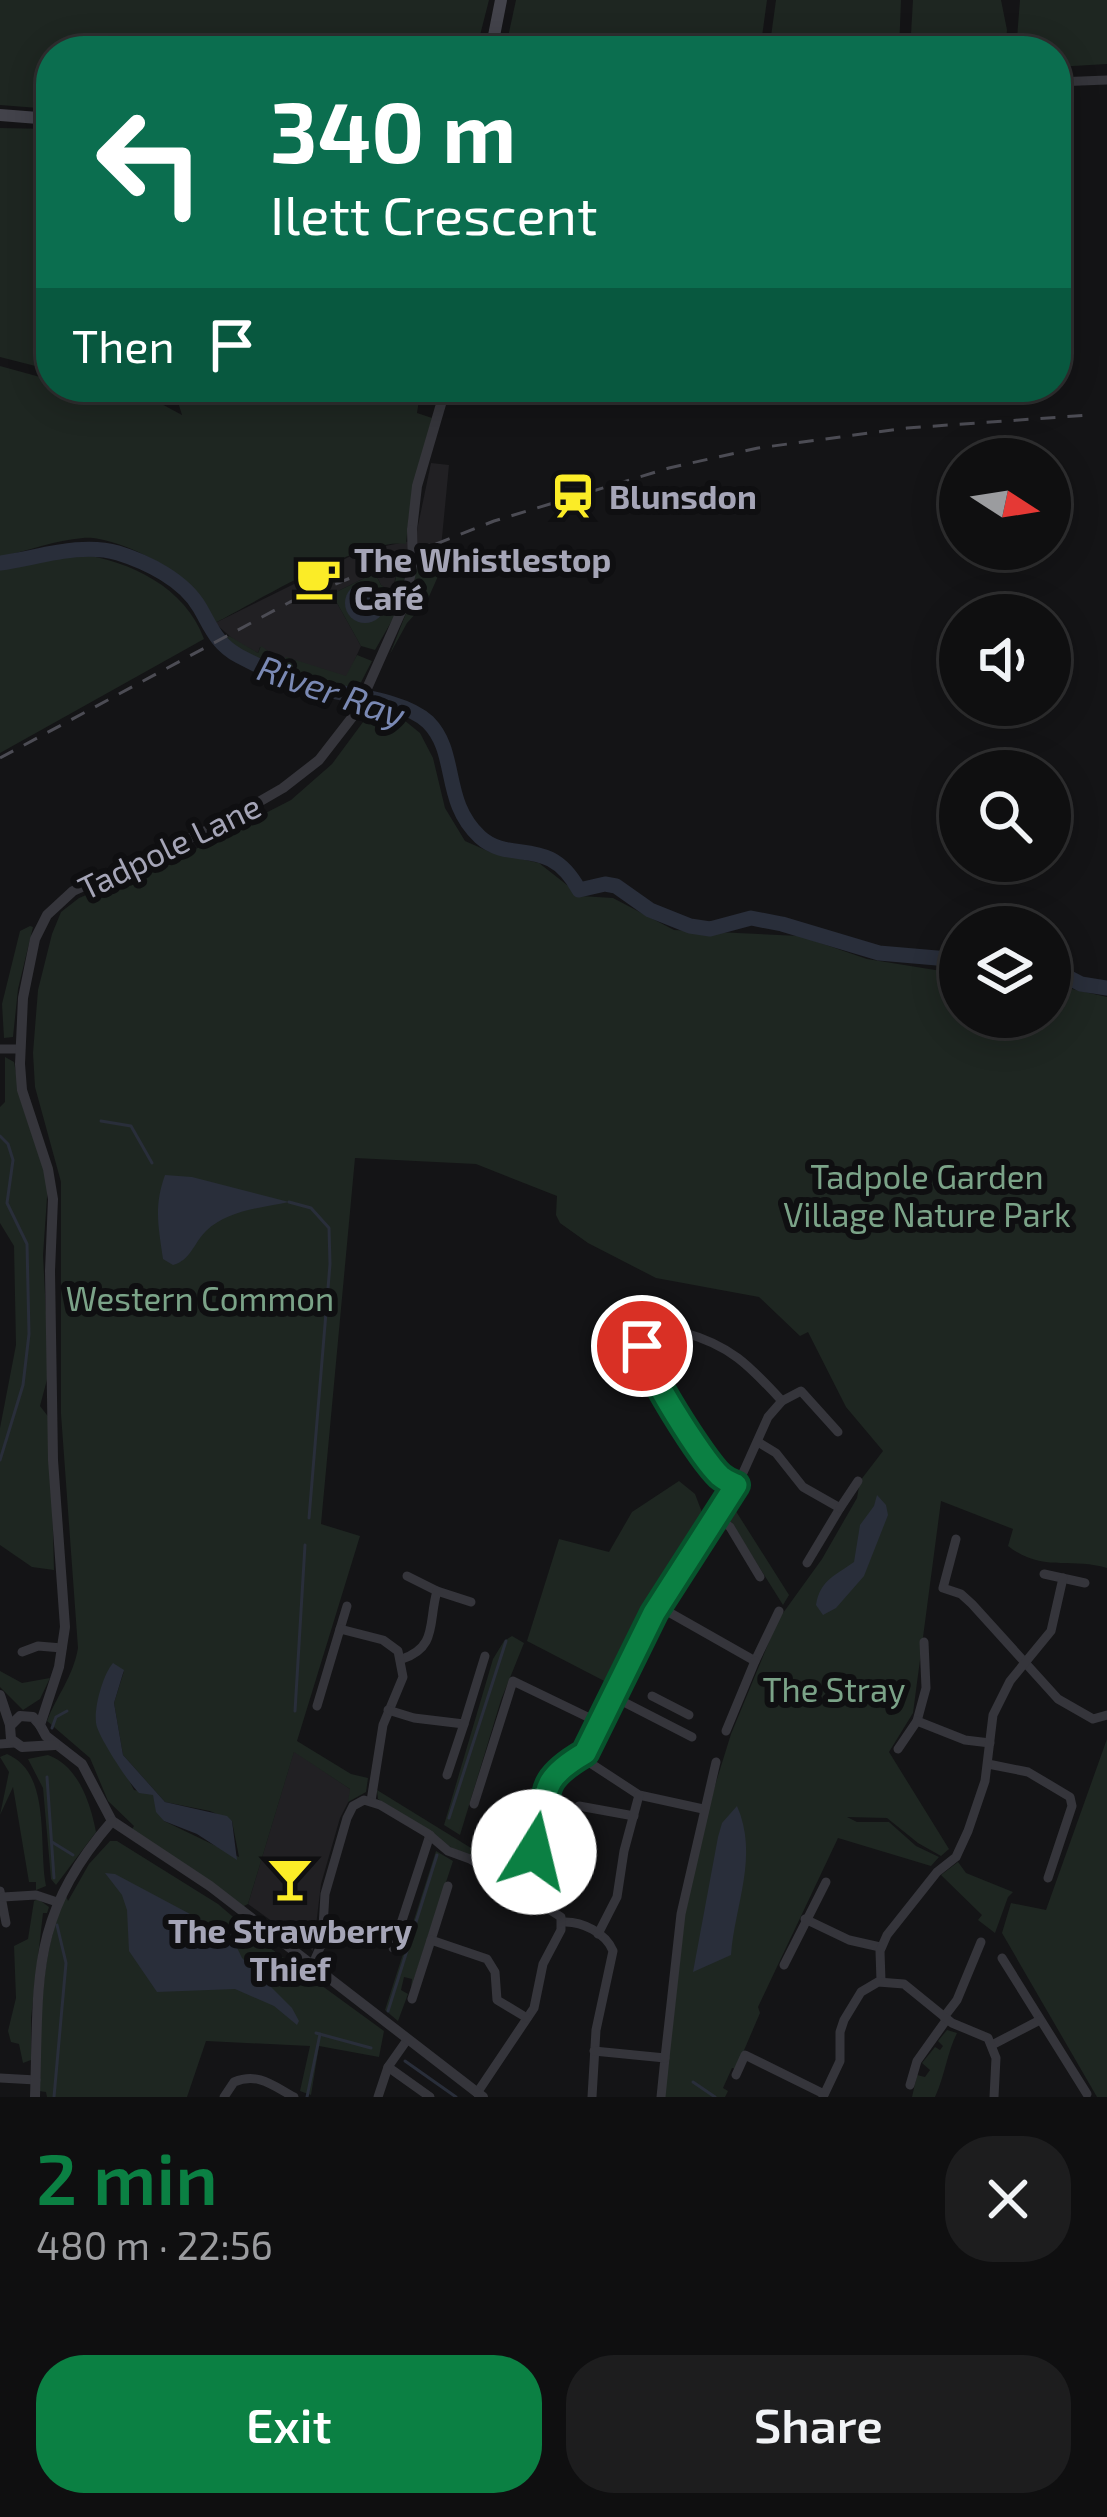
<!DOCTYPE html>
<html lang="en">
<head>
<meta charset="utf-8">
<style>
  :root { --surface:#0f0f10; --page:#1d1d1e; --text:#f1f3f6; --muted:#9b9c9f; --line:#2f2f30; --accent:#0b8043 }
  body { margin:0; font-family:"Exo 2",sans-serif; background:var(--page); color:var(--text); height:100vh; display:flex; flex-direction:column; font-size:45px; white-space:nowrap }
  * { box-sizing:border-box; margin:0 }
  p { font-size:39px; color:var(--muted) }
  .icon { flex:none; width:66px; height:66px; fill:none; stroke:currentColor; stroke-width:2; stroke-linecap:round; stroke-linejoin:round }
  .map { position:relative; height:2097px; overflow:hidden }
  .drawer { display:flex; flex-direction:column; background:var(--surface); flex:1 }
  .drawer>* { flex:none }
  .top-card { position:absolute; left:36px; top:36px; width:1035px; height:366px; border-radius:48px; box-shadow:0 6px 30px #0003,0 0 0 3px var(--line); background:#0b6e4f; color:#fff; overflow:hidden }
  .needle { width:78px; rotate:102deg }
  .buttons { position:absolute; left:939px; top:438px; display:grid; gap:24px }
  .buttons a { display:grid; place-items:center; width:132px; height:132px; border-radius:50%; background:var(--surface); box-shadow:0 6px 30px #0003,0 0 0 3px var(--line); font-size:60px }
  .pin { position:absolute; display:grid; place-items:center; width:102px; height:102px; color:#fff; margin:-51px; border:6px solid #fff; border-radius:50%; box-shadow:0 3px 12px #0007 }
  .me { position:absolute; width:132px; margin:-66px; rotate:9deg; stroke-linejoin:round; filter:drop-shadow(0 0 9px #0008) }
  .turn { display:flex; align-items:center; gap:42px; height:252px; padding:0 36px; font-size:54px }
  .turn .icon { width:156px; height:156px; stroke-width:2.5 }
  .turn b { display:block; font-size:84px; line-height:102px }
  .then { display:flex; align-items:center; height:114px; padding:0 36px; background:#0003; gap:24px; font-size:45px }
  .round { display:grid; place-items:center; flex:none; width:126px; height:126px; border-radius:48px; background:var(--page) }
  .head { display:flex; align-items:center; justify-content:space-between; height:204px; padding:0 36px }
  h1 { font-size:72px; font-weight:600; line-height:90px; color:var(--accent) }
  .cta { display:flex; gap:24px; margin-top:auto; padding:24px 36px }
  .cta a { flex:1; height:138px; border-radius:48px; background:var(--accent); color:#fff; font-size:48px; font-weight:600; line-height:138px; text-align:center }
  .cta a+a { background:var(--page); color:var(--text) }
  .map>svg:first-child { display:block }
  .built { fill:#212023 }
  .green { fill:#1e2621; fill-rule:evenodd }
  .water { fill:#292e3a }
  .lines { fill:none; stroke-linecap:round; stroke-linejoin:round }
  .stream { stroke:#292e3a; stroke-width:3 }
  .river { stroke:#292e3a; stroke-width:15 }
  .minor { stroke:#35353b; stroke-width:9 }
  .tertiary { stroke:#35353b; stroke-width:10 }
  .secondary { stroke:#43434b; stroke-width:12 }
  .rail { stroke:#4c4c54; stroke-width:3; stroke-dasharray:15 12; stroke-linecap:butt }
  .tertiary-bridge { stroke:#35353b; stroke-width:10 }
  .route-casing { stroke:#07532c; stroke-width:30 }
  .route { stroke:#0b8043; stroke-width:21 }
  .labels { text-anchor:middle; dominant-baseline:central; stroke-width:12; stroke-linejoin:round; paint-order:stroke }
  .poi-label { font-size:33px; font-weight:bold; fill:#a5a5b7; stroke:#0f0f11; text-anchor:start }
  .street-label { font-size:33px; fill:#a5a5b7; stroke:#0f0f11 }
  .park-label { font-size:33px; fill:#7ba388; stroke:#0f0f11 }
  .water-label { font-size:36px; font-style:italic; fill:#7a89b4; stroke:#0f0f11 }
</style>
</head>
<body>
<div class="map">
<svg width="1107" height="2097" viewBox="0 0 1107 2097">
  <rect width="100%" height="100%" fill="#141416"/>
  <!-- built -->
  <g class="built">
    <path d="M431,463L449,465L441,548L399,562L392,593L381,585L375,573L332,594L361,646L347,677L284,661L260,647L258,653L235,641L215,623L361,551L415,540Z"/>
    <path d="M294,1751L350,1789L352,1795L340,1818L321,1884L313,1951L248,1904Z"/>
  </g>
  <!-- green -->
  <g class="green">
    <path d="M0,0H489L476,51H51V109L0,105Z"/>
    <path d="M516,0H767L760,51H505Z"/>
    <path d="M776,0H901L899,51H769Z"/>
    <path d="M913,0H1001L1007,30L1005,51H910Z"/>
    <path d="M1020,0H1107V64L1056,67V51H1016Z"/>
    <path d="M0,128L51,129V370L0,357Z"/>
    <path d="M0,366L51,380V387H76L110,397L111,387H130L182,415L178,402L181,387H421L417,413L432,418L409,515L406,544C361,538 259,600 215,623L208,621C205,613 203,602 198,595C182,569 113,535 83,538C56,540 27,551 0,557Z"/>
    <path d="M451,547L427,601L407,623L390,654L412,598L418,555Z"/>
    <path d="M79,554C130,561 185,587 204,639L0,753V567Z"/>
    <path d="M398,566H407L398,610L375,650L361,646L332,594L375,573L381,585L393,593Z"/>
    <path d="M229,636L258,653L261,646L283,661L286,657L346,676L357,655L372,661L357,690L349,693C307,680 258,668 223,640Z"/>
    <path d="M381,712L404,720L420,733L433,758L445,808L465,841L490,852L539,863L581,896L613,898L674,930L800,936L867,959L960,974V1017H1050V984L1107,997V1568C1071,1557 1043,1573 1008,1546L1013,1529L941,1501L913,1713L889,1752L949,1849L941,1856L918,1843L887,1818L847,1817L857,1822H889L916,1846L939,1857L931,1866L838,1838L758,2007L760,2013L736,2069L732,2068L723,2088L728,2091L725,2097H664L683,1915L708,1808L731,1734L778,1620L822,1559L857,1498L860,1481L883,1451L846,1407L808,1332L800,1336L759,1297L656,1278L588,1243L560,1223L556,1215L557,1196L476,1164L355,1158L321,1524L360,1536L297,1741L351,1774L368,1778L366,1792L348,1802L350,1789L294,1752L248,1904L242,1907L131,1831L134,1826L108,1801L90,1758L47,1721C57,1695 73,1677 78,1648L61,1414V1182L35,1087L33,1053L38,990L52,934L61,912L79,898L190,852L291,800L332,764L369,714ZM124,1671L114,1703L123,1755L165,1802L210,1811L232,1821L239,1857L164,1821L153,1794L134,1790L96,1716Z"/>
    <path d="M30,926L33,927L18,989L13,1037L4,1038L2,1004L20,931Z"/>
    <path d="M5,1057L14,1062L21,1101L48,1183L43,1255L49,1372L40,1406L50,1419L54,1570L32,1567L0,1545V1428L16,1345L14,1246L0,1223V1107L5,1102Z"/>
    <path d="M679,1481L695,1494L703,1515C677,1561 622,1635 612,1685L527,1641L559,1539L609,1552L632,1512Z"/>
    <path d="M732,1505L789,1595L783,1605L731,1522L722,1515Z"/>
    <path d="M512,1636L524,1643L501,1700L460,1835L444,1825L493,1659L504,1641Z"/>
    <path d="M0,1671L22,1683L50,1678L40,1699L23,1710L0,1687Z"/>
    <path d="M1107,1739V2097H1097L1002,1933L1011,1903L1046,1910Z"/>
    <path d="M7,1754C52,1773 38,1845 46,1886L36,1890V1882H29L13,1787L0,1815L9,1772L0,1757Z"/>
    <path d="M48,1755C79,1766 91,1805 96,1832L56,1885L51,1879L43,1788L28,1759Z"/>
    <path d="M377,1790L515,1875L512,1880L452,1848L378,1799Z"/>
    <path d="M110,1841H117L218,1904L266,1945L384,2031L379,2057L319,2046L311,2095L300,2091L310,2046L206,2041L187,2097H47L46,2092L39,2091C42,2026 38,1957 66,1896L68,1901L89,1864Z"/>
    <path d="M436,1851L453,1861L411,1988L412,1979L404,1977L401,1990L408,1994L398,2021L385,2010Z"/>
    <path d="M958,1862L966,1873L1013,1892L1008,1897L995,1933L978,1920L982,1915L941,1875Z"/>
    <path d="M38,1899L49,1907L47,1913H43L31,2018V2060L23,2063L19,2044L11,2042L8,2031L16,1998L14,1946L28,1939L34,1901Z"/>
    <path d="M947,2030L957,2033C947,2053 945,2075 935,2097H912L917,2075L925,2077L930,2070L922,2063L935,2047L940,2050L943,2046L938,2041Z"/>
  </g>
  <!-- water -->
  <g class="water">
    <circle cx="365" cy="603" r="20"/>
    <path d="M165,1175L192,1177L289,1202C261,1208 228,1210 206,1231C193,1244 191,1260 173,1265L163,1259C158,1224 154,1206 165,1175Z"/>
    <path d="M877,1495L886,1505L888,1515L864,1576L836,1608L823,1615L816,1605C820,1580 836,1575 854,1562L860,1525L874,1506Z"/>
    <path d="M113,1663L124,1670L114,1703L123,1755L165,1802L227,1816L232,1821L237,1860L197,1834L164,1821L156,1812L153,1795L139,1793C128,1782 102,1742 97,1727C92,1712 103,1674 113,1663Z"/>
    <path d="M737,1806C759,1856 735,1904 731,1955L693,1972L718,1837L722,1823Z"/>
    <path d="M105,1873L115,1874L205,1922L225,1923L242,1958L292,2008L299,2021L297,2025L274,2006L235,1989L157,1992L129,1951L127,1910L122,1895Z"/>
  </g>
  <g class="lines">
    <!-- stream -->
    <g class="stream">
      <path d="M101,1121L131,1126L152,1163"/>
      <path d="M0,1136L8,1144L13,1160L7,1203L27,1244L29,1334L23,1385L0,1460"/>
      <path d="M289,1202L311,1208L329,1228L330,1264L309,1518"/>
      <path d="M295,1711L305,1545"/>
      <path d="M52,1728L56,1717L67,1711"/>
      <path d="M47,1777L54,1878"/>
      <path d="M449,1818L506,1641"/>
      <path d="M52,1842L73,1855"/>
      <path d="M388,2011L437,1855"/>
      <path d="M316,2033L371,2048"/>
      <path d="M405,2061L456,2097"/>
      <path d="M693,2082L715,2097"/>
      <path d="M54,2097L66,1963L57,1925"/>
      <path d="M307,2097L320,2034"/>
    </g>
    <!-- river -->
    <g class="river">
      <path d="M0,563C38,558 80,542 118,553C147,562 184,580 200,608C212,629 217,644 239,656C260,667 284,679 307,685C342,696 401,697 428,722C459,753 441,801 480,837C511,865 549,834 579,890L605,884L616,886L650,910L690,926L710,929L751,918L782,924L879,953L960,960"/>
      <path d="M1050,968L1081,984L1107,988"/>
    </g>
    <!-- minor -->
    <g class="minor">
      <path d="M1056,82L1107,80"/>
      <path d="M0,1049H20"/>
      <path d="M758,1442L776,1453L803,1487L840,1508L807,1563"/>
      <path d="M736,1485L717,1472L645,1363L642,1346L646,1333C659,1326 668,1328 682,1332C730,1345 749,1365 782,1401"/>
      <path d="M840,1508L858,1481"/>
      <path d="M715,1515L730,1527L760,1577"/>
      <path d="M956,1539L943,1588L961,1594L972,1604L1058,1699L1093,1719L1107,1715"/>
      <path d="M1044,1574L1085,1583"/>
      <path d="M407,1576L437,1591"/>
      <path d="M658,1606L755,1661L779,1611"/>
      <path d="M340,1629L347,1606"/>
      <path d="M22,1652L38,1646L62,1648"/>
      <path d="M402,1659C438,1647 428,1622 437,1591L471,1602"/>
      <path d="M652,1696L689,1715"/>
      <path d="M614,1697L692,1737"/>
      <path d="M317,1706L340,1629L383,1640L398,1651L403,1677L383,1725L371,1801"/>
      <path d="M388,1710L414,1718L464,1724L485,1656"/>
      <path d="M917,1721L926,1688L924,1642"/>
      <path d="M726,1731L755,1661"/>
      <path d="M0,1744L14,1743"/>
      <path d="M898,1749L917,1721L965,1740L990,1743"/>
      <path d="M581,1757L639,1795L703,1809"/>
      <path d="M988,1764L1028,1772L1070,1797L1072,1806L1048,1878"/>
      <path d="M447,1775L464,1724"/>
      <path d="M474,1804L513,1681L600,1723"/>
      <path d="M579,1806L634,1816"/>
      <path d="M514,1888L542,1832L544,1793L565,1763L585,1753L654,1613L715,1515L733,1495L768,1417L782,1401L801,1391L838,1432"/>
      <path d="M0,1891L6,1923"/>
      <path d="M3,1897L36,1895L57,1902"/>
      <path d="M805,1919L849,1940L880,1947"/>
      <path d="M563,1922C582,1921 606,1933 613,1951L596,2030L592,2097"/>
      <path d="M598,1934L617,1897L624,1851L639,1795"/>
      <path d="M431,1940L448,1886"/>
      <path d="M393,1948L430,1835"/>
      <path d="M1002,1958L1087,2094"/>
      <path d="M784,1965L826,1882"/>
      <path d="M312,1966L322,1943L325,1894L347,1818L353,1806L364,1800L380,1805L427,1833L448,1851L470,1859L561,1917V1930L543,1964L534,2008L477,2093"/>
      <path d="M881,1981L880,1951L887,1935L937,1872L956,1857L968,1831L985,1781L993,1715L1010,1681L1051,1631L1063,1578"/>
      <path d="M412,1999L431,1940L487,1959L495,1972L497,2000L527,2018"/>
      <path d="M944,2017L957,2000L981,1942"/>
      <path d="M992,2045L1040,2020"/>
      <path d="M594,2051L665,2058L661,2097"/>
      <path d="M665,2058L681,1914L716,1762"/>
      <path d="M388,2067L430,2097"/>
      <path d="M736,2075L745,2055L824,2094"/>
      <path d="M0,2078L36,2080"/>
      <path d="M910,2085L917,2061L947,2019"/>
      <path d="M224,2097L234,2082C259,2072 273,2086 294,2097"/>
      <path d="M378,2097L388,2067L407,2040"/>
      <path d="M823,2097L840,2061V2032L844,2020L861,1992L878,1982L904,1984L952,2023L988,2038L996,2058L994,2097"/>
    </g>
    <!-- tertiary -->
    <g class="tertiary">
      <path d="M412,530L417,486L446,387"/>
      <path d="M413,563L404,605L357,711L319,760L283,788L221,824L73,891L47,915L35,939L23,998L20,1064L22,1090L48,1169L53,1199L50,1271L53,1460L65,1627L59,1667L40,1725L46,1736L82,1764L112,1821L210,1886L483,2097"/>
      <path d="M0,1695L10,1725"/>
      <path d="M40,1725L33,1717L20,1716L10,1726L11,1739L22,1747L55,1745"/>
      <path d="M35,2097C39,1978 29,1917 112,1821"/>
    </g>
    <!-- secondary -->
    <g class="secondary">
      <path d="M491,51L501,0"/>
      <path d="M0,115L51,119"/>
    </g>
    <!-- rail -->
    <path class="rail" d="M0,758L290,602L494,521L669,468L758,448L907,428L1089,415"/>
    <!-- tertiary-bridge -->
    <path class="tertiary-bridge" d="M412,530L413,563"/>
  </g>
  <g class="lines">
    <!-- route casing -->
    <g class="route-casing">
      <path id="route" d="M534,1852C559,1801 523,1789 585,1753L654,1613L736,1485C729,1482 726,1481 720,1476C702,1459 644,1368 642,1346"/>
    </g>
    <!-- route -->
    <use href="#route" class="route"/>
  </g>
  <!-- icons -->
  <defs>
    <g id="station-bare" transform="scale(3.6)"><path d="M-3-6H3Q5-6 5-4V2Q5 4 3 4L4.5 6H3L1.5 4h-3L-3 6H-4.5L-3 4Q-5 4-5 2V-4Q-5-6-3-6ZM-3.5-4v3h7v-3ZM-3.5 1v1.5H-2V1ZM2 1v1.5H3.5V1Z" fill="#fbec27" stroke="#0f0f11" stroke-width="2.5" paint-order="stroke"/></g>
    <g id="cafe-bare" transform="scale(3.6)"><path d="M-5.5-4.5H6V0H3Q3 3.5 0 3.5H-2.5Q-5.5 3.5-5.5 0ZM3-3.2v2h1.7v-2ZM-6 4.5H4V6H-6Z" fill="#fbec27" stroke="#0f0f11" stroke-width="2.5" paint-order="stroke"/></g>
    <g id="bar-bare" transform="scale(3.6)"><path d="M-6-5H6L.8 .8V4.5H3.5V6h-7V4.5H-.8V.8Z" fill="#fbec27" stroke="#0f0f11" stroke-width="2.5" paint-order="stroke"/></g>
  </defs>
  <g fill-rule="evenodd">
    <use href="#station-bare" x="573" y="496"/>
    <use href="#cafe-bare" x="318" y="578"/>
    <use href="#bar-bare" x="290" y="1879"/>
  </g>
  <g class="labels">
    <!-- poi labels -->
    <g class="poi-label">
      <text x="609" y="496">Blunsdon</text>
      <text x="354" y="559">The Whistlestop<tspan x="354" dy="38">Café</tspan></text>
      <text x="290" y="1930" text-anchor="middle">The Strawberry<tspan x="290" dy="38">Thief</tspan></text>
    </g>
    <!-- street labels -->
    <g class="street-label">
      <text transform="translate(169 846) rotate(-26)">Tadpole Lane</text>
    </g>
    <!-- park labels -->
    <g class="park-label">
      <text x="927" y="1176">Tadpole Garden<tspan x="927" dy="38">Village Nature Park</tspan></text>
      <text x="200" y="1298">Western Common</text>
      <text x="834" y="1689">The Stray</text>
    </g>
    <!-- water labels -->
    <g class="water-label">
      <text transform="translate(332 690) rotate(19)">River Ray</text>
    </g>
  </g>
</svg>
<div class="buttons">
<a><svg class="needle" viewBox="-14 -14 28 28"><path d="M0-13l5 13h-10z" fill="#e53935"/><path d="M0 13l5-13h-10z" fill="#9b9c9f"/></svg></a>
<a><svg class="icon" aria-label="sound" viewBox="0 0 24 24"><path d="M4 9h4l5-4v14l-5-4H4zM17 9q2 3 0 6"/></svg></a>
<a><svg class="icon" aria-label="search" viewBox="0 0 24 24"><circle cx="10" cy="10" r="6"/><path d="M15 15l6 6"/></svg></a>
<a><svg class="icon" aria-label="layers" viewBox="0 0 24 24"><path d="M12 4l9 5-9 5-9-5zM3 14l9 5 9-5"/></svg></a>
</div>
<div class="pin" style="left:642px;top:1346px;background:#d93025"><svg class="icon" aria-label="arrive" viewBox="0 0 24 24"><path d="M6 21V4h12l-3 4 3 4H6"/></svg></div>
<svg class="me" style="left:534px;top:1852px" viewBox="-20 -20 40 40"><circle r="19" fill="#fff"/><path d="M0-13L10 11 0 6-10 11z" fill="#0b8043"/></svg>
<div class="top-card">
<div class="turn"><svg class="icon" aria-label="left" viewBox="0 0 24 24"><path d="M17 20v-9H6M10 6l-5 5 5 5"/></svg><div><b>340 m</b>Ilett Crescent</div></div>
<div class="then">Then<svg class="icon" aria-label="arrive" viewBox="0 0 24 24"><path d="M6 21V4h12l-3 4 3 4H6"/></svg></div>
</div>
</div>
<section class="drawer">
<div class="head"><div><h1>2 min</h1><p>480 m · 22:56</p></div><a class="round"><svg class="icon" aria-label="close" viewBox="0 0 24 24"><path d="M6 6l12 12M18 6L6 18"/></svg></a></div>
<div class="cta"><a>Exit</a><a>Share</a></div>
</section>
</body>
</html>
